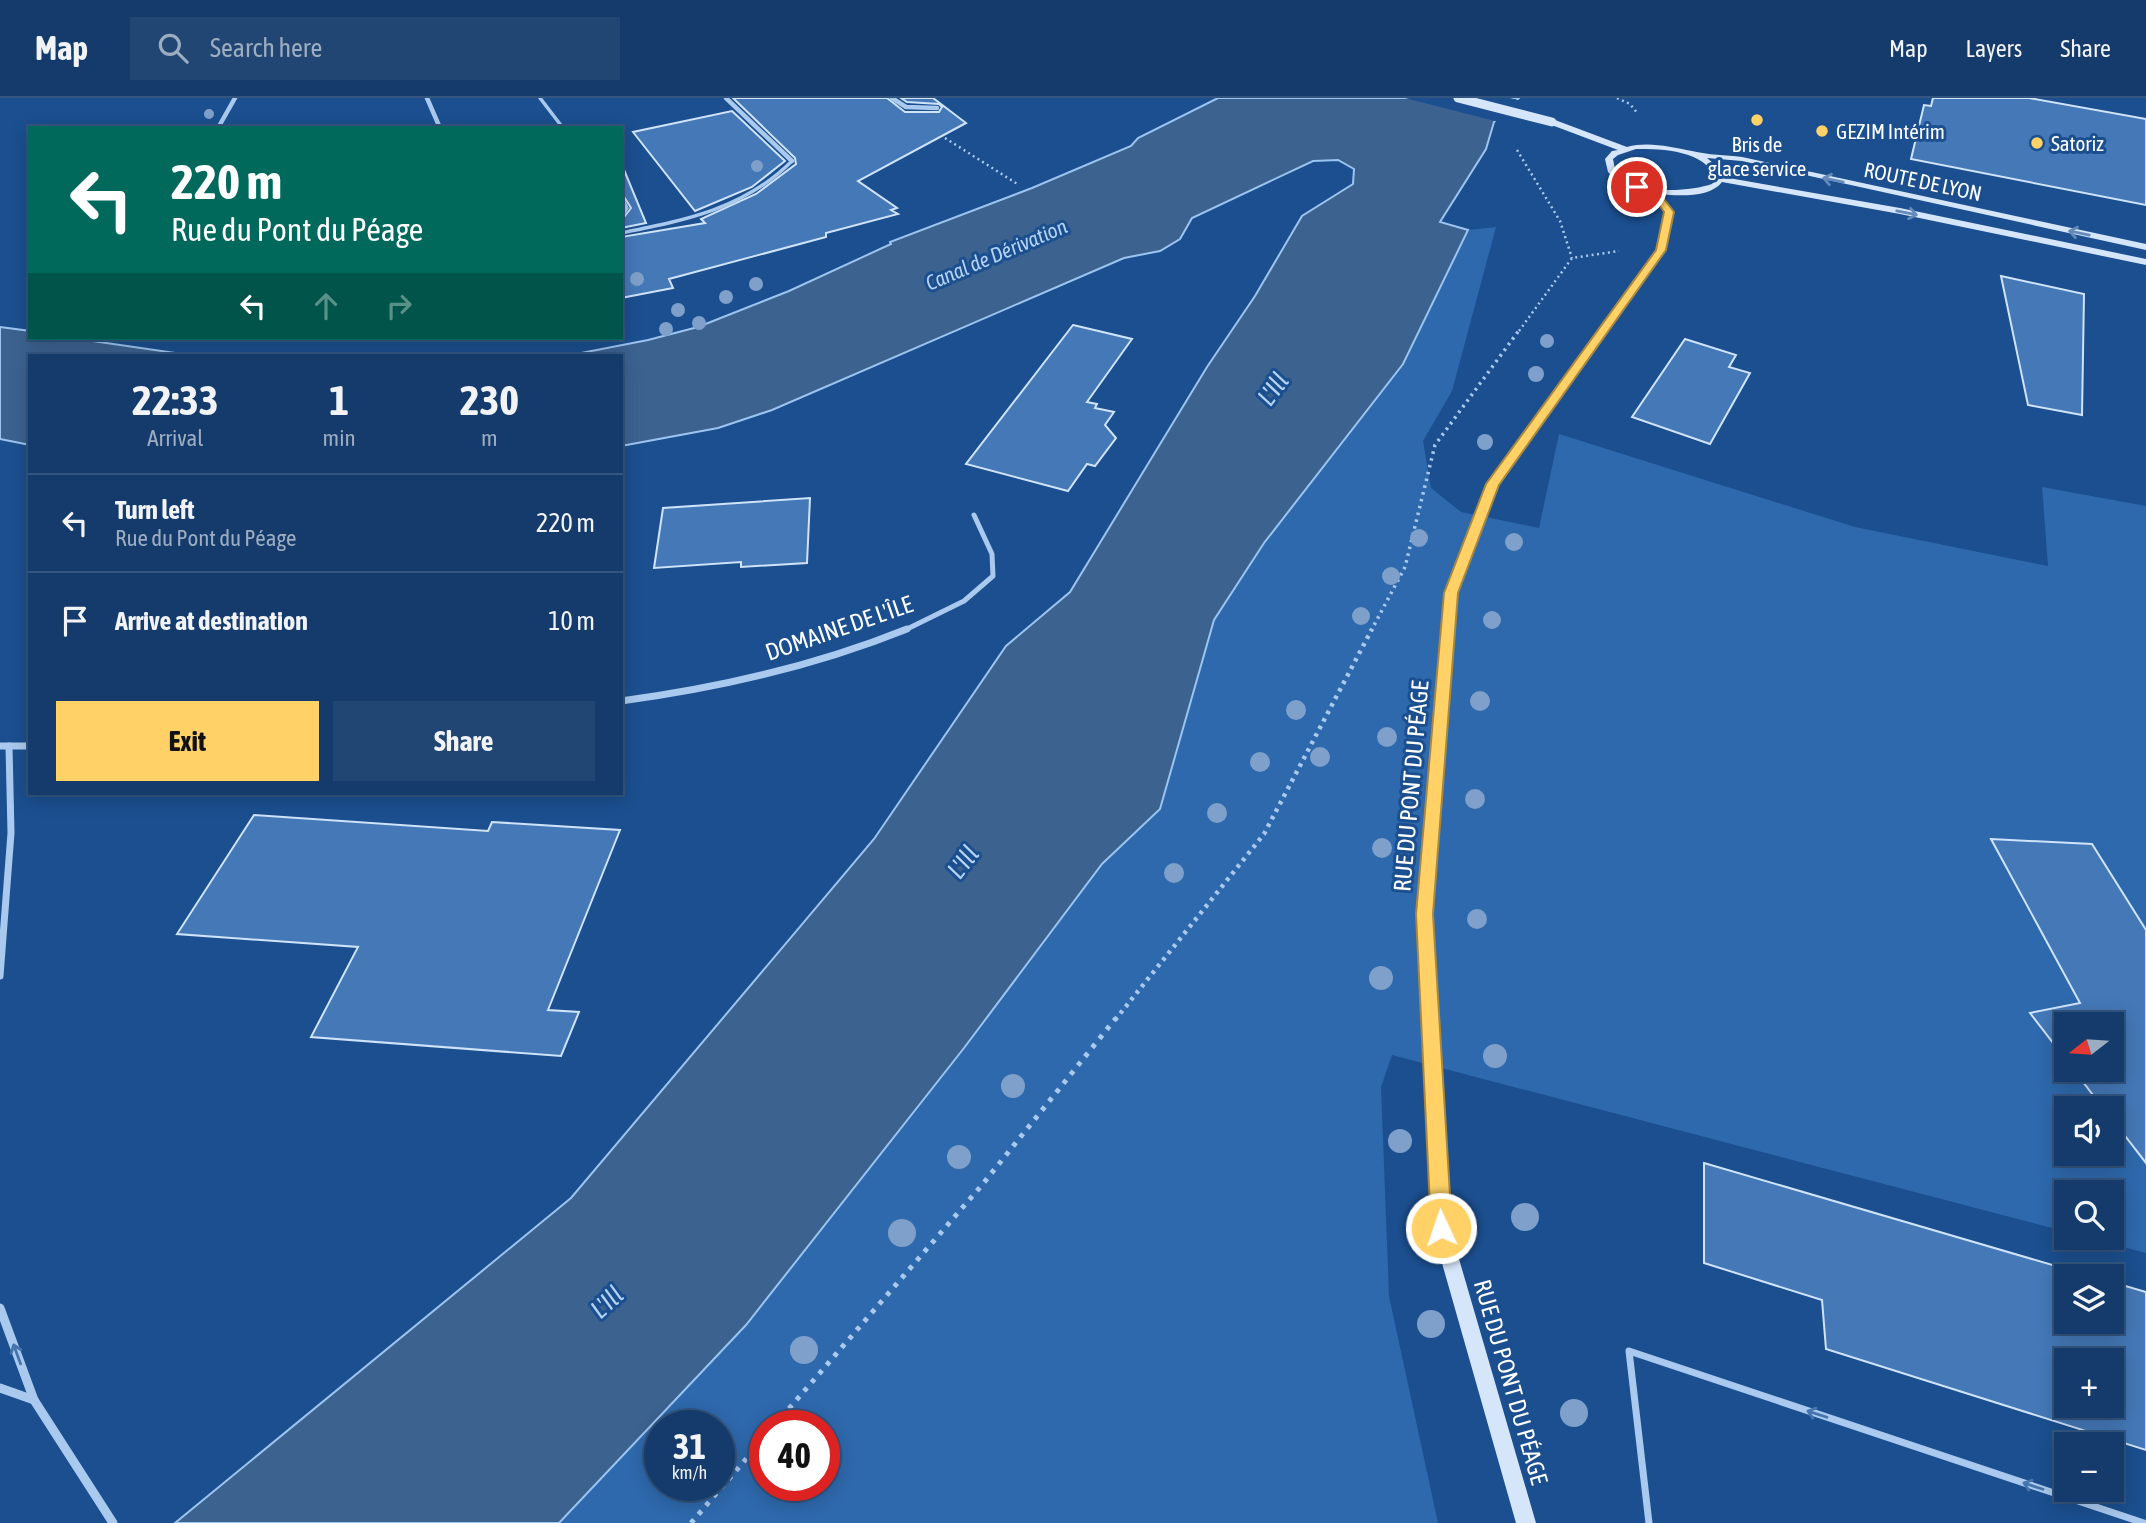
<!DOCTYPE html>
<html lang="en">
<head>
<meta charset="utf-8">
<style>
  :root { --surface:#143b6b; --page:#214673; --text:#f1f3f6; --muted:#9dadc1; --line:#33557e; --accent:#ffd166 }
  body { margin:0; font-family:"Asap Condensed",sans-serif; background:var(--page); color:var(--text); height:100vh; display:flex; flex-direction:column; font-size:26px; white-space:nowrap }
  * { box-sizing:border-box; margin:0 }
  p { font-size:23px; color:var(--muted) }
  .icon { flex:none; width:38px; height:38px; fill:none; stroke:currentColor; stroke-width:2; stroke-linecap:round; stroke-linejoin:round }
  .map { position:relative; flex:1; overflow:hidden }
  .panel { position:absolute; left:28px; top:256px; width:595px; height:441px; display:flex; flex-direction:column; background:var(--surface); border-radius:0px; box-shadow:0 4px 18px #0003,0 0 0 2px var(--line) }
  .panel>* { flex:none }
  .top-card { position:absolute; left:28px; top:28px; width:595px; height:214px; border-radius:0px; box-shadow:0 4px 18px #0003,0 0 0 2px var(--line); background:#00695c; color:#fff; overflow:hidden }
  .needle { width:46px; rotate:253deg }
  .buttons { position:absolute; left:2054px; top:914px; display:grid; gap:14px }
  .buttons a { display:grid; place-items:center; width:70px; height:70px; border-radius:0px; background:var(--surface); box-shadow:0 4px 18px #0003,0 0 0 2px var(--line); font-size:35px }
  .speed { position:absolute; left:644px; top:1312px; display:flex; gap:14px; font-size:35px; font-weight:700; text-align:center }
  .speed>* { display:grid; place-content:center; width:91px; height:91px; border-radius:50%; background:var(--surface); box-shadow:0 4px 18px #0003,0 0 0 2px var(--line); line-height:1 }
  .speed small { font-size:18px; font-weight:400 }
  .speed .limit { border:10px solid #d22; background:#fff; color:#111 }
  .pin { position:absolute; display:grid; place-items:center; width:60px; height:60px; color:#fff; margin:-30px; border:4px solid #fff; border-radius:50%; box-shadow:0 2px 7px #0007 }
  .me { position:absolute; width:77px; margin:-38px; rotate:357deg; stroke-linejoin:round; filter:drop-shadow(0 0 5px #0008) }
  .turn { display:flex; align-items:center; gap:24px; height:147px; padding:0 28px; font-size:32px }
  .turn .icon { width:91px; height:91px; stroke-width:2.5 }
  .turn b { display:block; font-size:49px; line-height:60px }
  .lanes { display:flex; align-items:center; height:66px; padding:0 28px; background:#0003; justify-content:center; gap:35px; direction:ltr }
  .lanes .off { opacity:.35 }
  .eta { display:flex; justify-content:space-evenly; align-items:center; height:119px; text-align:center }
  .eta b { font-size:42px; font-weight:700; line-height:49px }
  .button { display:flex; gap:14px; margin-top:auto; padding:14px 28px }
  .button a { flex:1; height:80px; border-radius:0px; background:var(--accent); color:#111; font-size:28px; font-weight:700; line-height:80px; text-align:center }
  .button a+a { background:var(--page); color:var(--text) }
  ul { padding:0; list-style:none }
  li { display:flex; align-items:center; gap:21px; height:98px; padding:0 28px; border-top:2px solid var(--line) }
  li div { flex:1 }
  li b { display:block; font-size:26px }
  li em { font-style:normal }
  header { display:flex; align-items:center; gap:42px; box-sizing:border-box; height:98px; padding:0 35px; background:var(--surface); border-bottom:2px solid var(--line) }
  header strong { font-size:33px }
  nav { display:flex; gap:38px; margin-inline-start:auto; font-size:24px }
  .search { width:490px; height:63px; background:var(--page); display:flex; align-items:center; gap:18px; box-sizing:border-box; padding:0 24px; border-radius:0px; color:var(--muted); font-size:26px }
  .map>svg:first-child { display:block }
  .green { fill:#2e69ad; fill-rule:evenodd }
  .water { fill:#3c6290; stroke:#9cc4f0; stroke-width:2 }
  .pier { fill:#1b4f8f }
  .building { fill:#4478b7; stroke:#cfe3fa; stroke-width:2; fill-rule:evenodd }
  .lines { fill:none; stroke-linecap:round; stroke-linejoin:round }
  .path-far3 { stroke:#a9c9ee; stroke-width:2.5; stroke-dasharray:2 3.5; stroke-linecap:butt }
  .path-far2 { stroke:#a9c9ee; stroke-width:3.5; stroke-dasharray:2.5 4.5; stroke-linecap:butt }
  .path-far1 { stroke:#a9c9ee; stroke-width:4.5; stroke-dasharray:3.5 5; stroke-linecap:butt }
  .path { stroke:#a9c9ee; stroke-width:5; stroke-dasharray:4.5 7; stroke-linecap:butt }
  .lane-far1 { stroke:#a9c9ee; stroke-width:3.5 }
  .lane { stroke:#a9c9ee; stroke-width:7 }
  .street-far3 { stroke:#a9c9ee; stroke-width:4.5 }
  .street-far2 { stroke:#a9c9ee; stroke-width:5 }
  .street-far1 { stroke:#a9c9ee; stroke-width:7 }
  .street { stroke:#a9c9ee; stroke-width:9 }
  .secondary { fill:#d6e6fa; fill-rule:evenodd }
  .secondary-bridge { stroke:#d6e6fa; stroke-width:9 }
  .tree { fill:#7ea0ca }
  .oneway { stroke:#668bba }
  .oneway2 { stroke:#4674ac }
  .route { fill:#ffd166; stroke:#a68842; stroke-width:2 }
  .poi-dot { fill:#ffd166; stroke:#1b4f8f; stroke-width:2.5 }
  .labels { text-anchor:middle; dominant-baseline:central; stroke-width:6; stroke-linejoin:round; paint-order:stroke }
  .far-poi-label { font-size:21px; fill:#fff; stroke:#1b4f8f; text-anchor:start }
  .far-street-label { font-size:21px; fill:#fff; stroke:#1b4f8f }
  .far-water-label { font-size:21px; font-style:italic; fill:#b5d3f5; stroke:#1b4f8f }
  .street-label { font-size:24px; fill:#fff; stroke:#1b4f8f }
  .water-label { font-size:26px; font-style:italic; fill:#b5d3f5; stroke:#1b4f8f }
</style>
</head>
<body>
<header>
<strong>Map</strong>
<div class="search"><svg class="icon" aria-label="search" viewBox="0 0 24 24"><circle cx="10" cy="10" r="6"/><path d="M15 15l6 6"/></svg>Search here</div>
<nav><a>Map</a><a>Layers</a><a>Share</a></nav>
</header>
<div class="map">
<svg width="2146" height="1425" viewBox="0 0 2146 1425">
  <rect width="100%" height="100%" fill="#1b4f8f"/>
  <!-- green -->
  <path class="green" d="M1496,129L1452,293L1423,343L1431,390L1461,414L1539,430L1559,336L1855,429L2048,468L2042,389L2146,408V1155L2086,1139H2112V1094H2067V1134L1392,957L1381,989L1389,1198L1438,1425H559L746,1227L964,950L1102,766L1160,711L1214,522L1264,445L1403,266L1468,132ZM2067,926H2112V971H2067ZM2067,1010H2112V1055H2067ZM660,1328H719V1388H660ZM765,1328H824V1388H765Z"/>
  <!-- water -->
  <g class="water">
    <path d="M1218,0H1519L1494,24L1486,51L1440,124L1468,132L1403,266L1264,445L1214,522L1160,711L1102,766L964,950L746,1227L559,1425H175L571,1100L874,741L1006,548L1070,494L1207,269L1255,198L1302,118L1353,86L1354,71L1338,62L1313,63L1192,120L1180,141L1160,153L1124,160L772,312L718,330L621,348V257H571L648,242L698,229L789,193L891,146L890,144L1032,90L1131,48L1138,40Z"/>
    <path d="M0,229L30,233V240H72L189,257H30V347L0,341Z"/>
  </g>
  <!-- pier -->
  <path class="pier" d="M1405,0H1510L1521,3L1499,24Z"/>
  <!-- building -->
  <g class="building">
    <path d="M733,0H887L905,14H939L942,9L939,6L907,4L901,0H933L966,25L858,83L897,110L891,112L898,116L826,135V139L669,181L673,190L621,200V139L705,125L701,121L756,96L796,66L795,60Z"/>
    <path d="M1933,0H2029L2146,21V107L1911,61L1924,7L1931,8Z"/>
    <path d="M732,13L785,63L752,89L695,113L633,34Z"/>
    <path d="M622,67L646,125L621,130V123L631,110L621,94Z"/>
    <path d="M2001,178L2084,196L2082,317L2028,307Z"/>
    <path d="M1073,227L1132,241L1087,304L1097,306L1095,310L1114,314L1105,327L1116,340L1095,368L1087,366L1068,393L966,366Z"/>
    <path d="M1685,241L1736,257L1729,269L1750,275L1710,346L1632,319Z"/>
    <path d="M810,400L807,465L741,469V464L654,470L663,410Z"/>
    <path d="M254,717L488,733L492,724L620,732L548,912L579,914L561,958L311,939L358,849L177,836Z"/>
    <path d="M1991,741L2092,746L2146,832V1065L2112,1021V1010H2103L2073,971H2112V926H2067V963L2030,915L2080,905Z"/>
    <path d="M1704,1065L2090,1178H2067V1223H2112V1184L2146,1194V1352L1826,1251L1822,1202L1704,1165ZM2067,1262H2112V1307H2067Z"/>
  </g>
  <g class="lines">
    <!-- path-far3 -->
    <g class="path-far3">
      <path d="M1617,0L1630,6L1638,16"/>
      <path d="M945,40L1019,87"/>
      <path d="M1517,52L1560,123L1572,160"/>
      <path d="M1519,233L1572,160L1619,153"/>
    </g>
    <!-- path-far2 -->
    <path class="path-far2" d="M1371,533L1405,469L1435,347L1520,231"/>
    <!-- path-far1 -->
    <path class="path-far1" d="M1115,922L1264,736L1372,531"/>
    <!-- path -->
    <g class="path">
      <path d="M774,1328L982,1087L1116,920"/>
      <path d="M691,1425L765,1339"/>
    </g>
    <!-- lane-far1 -->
    <g class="lane-far1">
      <path d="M540,0L563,30"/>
      <path d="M621,98L627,110L621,119"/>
      <path d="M621,135C686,122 744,111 792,63"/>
    </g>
    <!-- lane -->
    <path class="lane" d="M1649,1425L1629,1253L2144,1425"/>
    <!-- street-far3 -->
    <g class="street-far3">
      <path d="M427,0L440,30"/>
      <path d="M726,0L792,63"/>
      <path d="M892,0L906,9L937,10"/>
      <path d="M218,30L235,0"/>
    </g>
    <!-- street-far2 -->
    <path class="street-far2" d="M903,533L964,503L993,478L992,456L974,417"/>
    <!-- street-far1 -->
    <g class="street-far1">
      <path d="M621,603C719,590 815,568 907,531"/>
      <path d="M0,648H30"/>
      <path d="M0,878L11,735L9,648"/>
    </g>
    <!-- street -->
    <g class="street">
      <path d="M0,1210L34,1302L113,1425"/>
      <path d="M0,1290L34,1302"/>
    </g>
    <!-- secondary -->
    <path class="secondary" d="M1549,22H1555L1627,49C1648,43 1671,49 1692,53C1708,57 1726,57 1742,59L2146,146V152L1742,63L1707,60L1719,70L1723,79L1900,110L2146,161V167L1900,116L1722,84C1710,100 1678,98 1660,96L1673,114L1665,152L1498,386L1457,495L1432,816L1450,1130L1536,1425H1516L1432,1130L1418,816L1445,495L1488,386L1657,152L1665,114L1651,95L1619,85L1608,74L1605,61L1612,53L1618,52L1549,26ZM1636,51C1663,51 1705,52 1716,81L1712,86C1689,94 1630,98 1616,72C1614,69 1614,65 1613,61L1618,57Z"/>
    <!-- secondary-bridge -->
    <path class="secondary-bridge" d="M1458,0L1552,24"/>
  </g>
  <!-- trees -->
  <g class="tree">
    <circle cx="209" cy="16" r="5"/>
    <circle cx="757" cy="68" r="6"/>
    <circle cx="637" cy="181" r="7"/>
    <circle cx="756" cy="186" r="7"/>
    <circle cx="726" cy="199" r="7"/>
    <circle cx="678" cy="212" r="7"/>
    <circle cx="699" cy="225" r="7"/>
    <circle cx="666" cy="231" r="7"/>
    <circle cx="1547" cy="243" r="7"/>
    <circle cx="1536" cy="276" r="8"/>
    <circle cx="1485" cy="344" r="8"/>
    <circle cx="1419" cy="440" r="9"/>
    <circle cx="1514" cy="444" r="9"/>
    <circle cx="1391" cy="478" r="9"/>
    <circle cx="1361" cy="518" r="9"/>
    <circle cx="1492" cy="522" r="9"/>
    <circle cx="1480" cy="603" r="10"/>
    <circle cx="1296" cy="612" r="10"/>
    <circle cx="1387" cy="639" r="10"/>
    <circle cx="1320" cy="659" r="10"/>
    <circle cx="1260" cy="664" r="10"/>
    <circle cx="1475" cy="701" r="10"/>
    <circle cx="1217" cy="715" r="10"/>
    <circle cx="1382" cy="750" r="10"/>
    <circle cx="1174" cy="775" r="10"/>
    <circle cx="1477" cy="821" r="10"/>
    <circle cx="1381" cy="880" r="12"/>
    <circle cx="1495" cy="958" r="12"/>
    <circle cx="1013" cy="988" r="12"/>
    <circle cx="1400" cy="1043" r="12"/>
    <circle cx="959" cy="1059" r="12"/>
    <circle cx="1525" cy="1119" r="14"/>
    <circle cx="902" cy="1135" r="14"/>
    <circle cx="1431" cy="1226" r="14"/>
    <circle cx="804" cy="1252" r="14"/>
    <circle cx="1574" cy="1315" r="14"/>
  </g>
  <!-- one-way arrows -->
  <defs><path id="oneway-shaft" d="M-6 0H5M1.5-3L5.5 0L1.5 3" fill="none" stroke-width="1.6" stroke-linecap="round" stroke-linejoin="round" transform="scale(1.75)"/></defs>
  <g class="oneway">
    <use href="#oneway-shaft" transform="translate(1833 82) rotate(-168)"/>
    <use href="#oneway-shaft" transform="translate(1907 115) rotate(11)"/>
    <use href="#oneway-shaft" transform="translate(2079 135) rotate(-168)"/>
  </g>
  <g class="oneway2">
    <use href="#oneway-shaft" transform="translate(17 1256) rotate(-110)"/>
    <use href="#oneway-shaft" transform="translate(1817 1316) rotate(-162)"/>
    <use href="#oneway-shaft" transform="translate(2033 1388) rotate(-162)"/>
  </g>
  <!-- route -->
  <path class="route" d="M1637,86L1657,92L1674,114L1666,152L1499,387L1458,495L1433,816L1452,1130L1449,1137L1441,1140L1434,1137L1431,1130L1416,816L1444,495L1486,386L1656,152L1664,114L1651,96L1634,91Z"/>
  <!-- markers -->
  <g class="poi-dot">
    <circle cx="1757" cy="22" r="7"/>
    <circle cx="1822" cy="33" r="7"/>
    <circle cx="2037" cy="45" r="7"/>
  </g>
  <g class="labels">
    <!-- far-poi labels -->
    <g class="far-poi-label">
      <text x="1836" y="33">GEZIM Intérim</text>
      <text x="2051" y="45">Satoriz</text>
      <text x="1757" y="46" text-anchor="middle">Bris de<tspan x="1757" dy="24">glace service</tspan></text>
    </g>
    <!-- far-street labels -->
    <g class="far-street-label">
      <text transform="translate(1923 83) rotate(12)">ROUTE DE LYON</text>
    </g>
    <!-- far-water labels -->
    <g class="far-water-label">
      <text transform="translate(996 156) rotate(-23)">Canal de Dérivation</text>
    </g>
    <!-- street labels -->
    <g class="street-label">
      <text transform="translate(839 530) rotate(-19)">DOMAINE DE L'ÎLE</text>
      <text transform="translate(1411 688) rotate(-85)">RUE DU PONT DU PÉAGE</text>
      <text transform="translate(1511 1284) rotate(74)">RUE DU PONT DU PÉAGE</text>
    </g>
    <!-- water labels -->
    <g class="water-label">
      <text transform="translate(1273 291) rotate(-53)">L'Ill</text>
      <text transform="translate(963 764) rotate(-52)">L'Ill</text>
      <text transform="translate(607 1204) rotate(-42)">L'Ill</text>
    </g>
  </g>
</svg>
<div class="buttons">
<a><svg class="needle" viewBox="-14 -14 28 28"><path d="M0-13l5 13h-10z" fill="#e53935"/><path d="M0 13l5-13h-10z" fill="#9dadc1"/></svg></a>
<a><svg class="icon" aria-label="sound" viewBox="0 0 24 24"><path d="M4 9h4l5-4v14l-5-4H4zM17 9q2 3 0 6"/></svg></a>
<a><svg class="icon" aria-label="search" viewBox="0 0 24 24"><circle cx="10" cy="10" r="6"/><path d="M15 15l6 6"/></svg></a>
<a><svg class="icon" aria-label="layers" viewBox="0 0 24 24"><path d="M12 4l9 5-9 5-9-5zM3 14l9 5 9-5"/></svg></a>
<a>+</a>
<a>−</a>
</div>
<div class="speed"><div>31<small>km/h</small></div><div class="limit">40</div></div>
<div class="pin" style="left:1637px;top:89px;background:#d93025"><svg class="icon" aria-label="arrive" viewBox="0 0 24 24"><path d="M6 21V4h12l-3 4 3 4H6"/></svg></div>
<svg class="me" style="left:1441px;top:1130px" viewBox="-20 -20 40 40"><circle r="17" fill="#ffd166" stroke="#fff" stroke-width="3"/><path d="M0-11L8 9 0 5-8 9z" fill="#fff"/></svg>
<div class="top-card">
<div class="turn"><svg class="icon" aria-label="left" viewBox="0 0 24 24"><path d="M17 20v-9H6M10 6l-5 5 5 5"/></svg><div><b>220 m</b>Rue du Pont du Péage</div></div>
<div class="lanes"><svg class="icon" aria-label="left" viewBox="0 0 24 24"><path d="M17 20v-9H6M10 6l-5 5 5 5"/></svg><svg class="icon off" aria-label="ahead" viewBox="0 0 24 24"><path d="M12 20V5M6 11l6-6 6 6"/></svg><svg class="icon off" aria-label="right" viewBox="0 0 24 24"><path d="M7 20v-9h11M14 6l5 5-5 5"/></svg></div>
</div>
<section class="panel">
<div class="eta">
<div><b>22:33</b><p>Arrival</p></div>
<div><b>1</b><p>min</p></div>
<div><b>230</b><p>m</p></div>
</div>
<ul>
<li><svg class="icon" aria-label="left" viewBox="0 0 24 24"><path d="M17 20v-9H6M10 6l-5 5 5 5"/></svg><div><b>Turn left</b><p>Rue du Pont du Péage</p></div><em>220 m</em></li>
<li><svg class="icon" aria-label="arrive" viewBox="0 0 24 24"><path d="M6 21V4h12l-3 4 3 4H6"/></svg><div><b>Arrive at destination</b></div><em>10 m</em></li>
</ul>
<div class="button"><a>Exit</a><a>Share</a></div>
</section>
</div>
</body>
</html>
